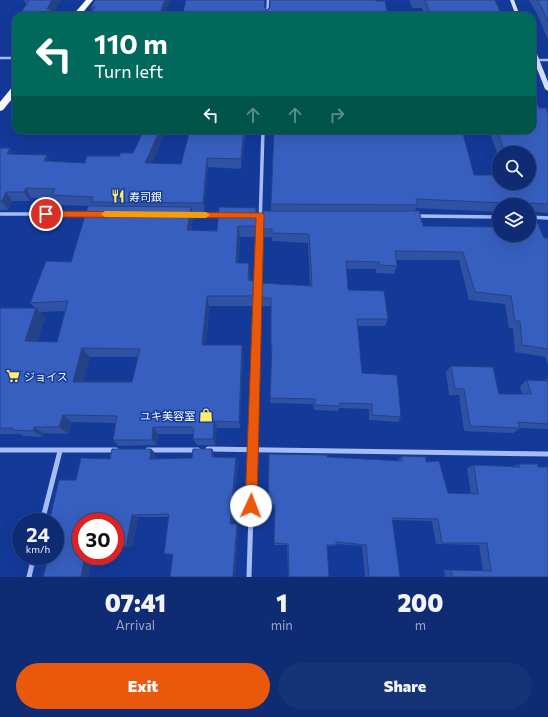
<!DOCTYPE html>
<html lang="en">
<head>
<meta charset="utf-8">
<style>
  :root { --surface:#0e2b73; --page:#173378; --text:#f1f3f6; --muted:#9ba7c4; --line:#2e4785; --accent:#ea580c }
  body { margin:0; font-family:Commissioner,"Noto Sans JP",sans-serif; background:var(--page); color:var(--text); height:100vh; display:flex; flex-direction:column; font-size:15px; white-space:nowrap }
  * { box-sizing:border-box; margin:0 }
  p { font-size:13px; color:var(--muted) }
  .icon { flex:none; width:22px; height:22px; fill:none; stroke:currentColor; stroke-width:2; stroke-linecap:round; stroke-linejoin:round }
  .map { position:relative; height:577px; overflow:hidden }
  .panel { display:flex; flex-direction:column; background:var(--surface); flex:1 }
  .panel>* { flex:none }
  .top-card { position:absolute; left:12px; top:12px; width:524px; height:122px; border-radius:12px; box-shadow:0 4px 16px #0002,0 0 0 1px var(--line); background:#00695c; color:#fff; overflow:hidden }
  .buttons { position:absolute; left:492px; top:146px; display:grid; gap:8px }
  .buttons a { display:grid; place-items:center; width:44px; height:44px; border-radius:50%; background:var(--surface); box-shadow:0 4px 16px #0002,0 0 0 1px var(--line); font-size:20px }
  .speed { position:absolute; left:12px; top:513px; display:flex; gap:8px; font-size:20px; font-weight:700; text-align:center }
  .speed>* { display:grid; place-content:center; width:52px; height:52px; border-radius:50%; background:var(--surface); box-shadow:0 4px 16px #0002,0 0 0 1px var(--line); line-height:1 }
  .speed small { font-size:10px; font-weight:400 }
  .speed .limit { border:6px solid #d22; background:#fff; color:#111 }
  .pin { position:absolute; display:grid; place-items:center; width:34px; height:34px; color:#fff; margin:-17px; border:2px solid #fff; border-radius:50%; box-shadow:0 1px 4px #0007 }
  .me { position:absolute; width:44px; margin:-22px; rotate:2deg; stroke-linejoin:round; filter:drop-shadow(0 0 3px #0008) }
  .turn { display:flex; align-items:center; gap:14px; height:84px; padding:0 16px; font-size:18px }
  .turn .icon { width:52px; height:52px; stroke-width:2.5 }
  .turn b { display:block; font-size:28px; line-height:34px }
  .lanes { display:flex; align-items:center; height:38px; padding:0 16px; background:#0003; justify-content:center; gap:20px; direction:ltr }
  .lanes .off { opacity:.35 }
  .eta { display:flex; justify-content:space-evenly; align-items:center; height:68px; text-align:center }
  .eta b { font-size:24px; font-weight:800; line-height:28px }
  .primary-button { display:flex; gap:8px; margin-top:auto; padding:8px 16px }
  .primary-button a { flex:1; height:46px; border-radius:24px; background:var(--accent); color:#fff; font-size:16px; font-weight:800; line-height:46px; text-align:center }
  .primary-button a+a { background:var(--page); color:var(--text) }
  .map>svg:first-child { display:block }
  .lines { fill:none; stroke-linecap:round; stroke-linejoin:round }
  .street-far3 { stroke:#a6bdf3; stroke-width:2.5 }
  .street-far2 { stroke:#a6bdf3; stroke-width:3.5 }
  .street-far1 { stroke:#a6bdf3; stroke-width:4 }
  .street { stroke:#a6bdf3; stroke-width:5 }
  .secondary { fill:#d6e1fd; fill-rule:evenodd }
  .highway { fill:#fff; fill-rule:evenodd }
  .wall { fill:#2f52a4; fill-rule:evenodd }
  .shaded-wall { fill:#264286 }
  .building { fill:#375fbf; stroke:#264286; fill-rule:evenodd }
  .route { fill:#ea580c; stroke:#983908 }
  .slow { fill:#f59e0b }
  .labels { text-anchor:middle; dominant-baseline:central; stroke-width:3; stroke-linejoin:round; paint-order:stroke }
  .poi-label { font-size:11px; fill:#fff; stroke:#133999; text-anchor:start }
</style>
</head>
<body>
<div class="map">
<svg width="548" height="577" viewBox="0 0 548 577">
  <rect width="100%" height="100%" fill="#133999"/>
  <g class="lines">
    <!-- street-far3 -->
    <g class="street-far3">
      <path d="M267,16L268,0"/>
      <path d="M0,58H16"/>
      <path d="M532,60H548"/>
    </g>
    <!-- street-far2 -->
    <g class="street-far2">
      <path d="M0,214H90"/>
      <path d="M188,215H224"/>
      <path d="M252,215H268"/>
      <path d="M416,216L499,217"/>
      <path d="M529,217L548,218"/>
      <path d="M260,226L263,130"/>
    </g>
    <!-- street-far1 -->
    <path class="street-far1" d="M255,382L260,225"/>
    <!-- street -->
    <g class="street">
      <path d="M208,449L548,454"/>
      <path d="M0,450H116"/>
      <path d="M148,450H198"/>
      <path d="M42,522L60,451"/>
      <path d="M29,577L34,556"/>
      <path d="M249,577L255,381"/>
    </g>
    <!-- secondary -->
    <g class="secondary">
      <path d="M510,0H514L520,16H516Z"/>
      <path d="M532,47L535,49L548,82V91L545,89L532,56Z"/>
    </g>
    <!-- highway -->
    <g class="highway">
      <path d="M86,0H93L80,16H72Z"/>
      <path d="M16,85V94L3,110L0,111V102L13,86Z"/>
    </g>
  </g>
  <!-- wall -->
  <g class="wall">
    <path d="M24,0H61L53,13L54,16H19L26,5Z"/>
    <path d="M170,0L163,16H91L93,13L91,7Z"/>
    <path d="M409,0H495L502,16H424L422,8H412Z"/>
    <path d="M529,0H548V40L537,14Z"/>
    <path d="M16,20V38H14L10,30Z"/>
    <path d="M16,38V54L11,45Z"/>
    <path d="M539,108L548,113V213L533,212L544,238H548V365L545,357L515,352L513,328H509L505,304L469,300L459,260H396L397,266L394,274L376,273V269H346L348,290L388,319L385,326H357L362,373L401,417L398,422L369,420V409L339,408L338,411L314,410L313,404L270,403L272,352H271V306H261V298L310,286L308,243L272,241V237H263V229L271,211V204L474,175L529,183V153H499V159L489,130H532ZM499,205H529V235L423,226L415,211L416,208L499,212Z"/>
    <path d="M144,130H166L152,163L181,164L190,130H253V134L246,133L241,169L208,167L204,212H192L194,218L191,230L217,231L256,208L257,219L256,237H240L238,263L250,274V280L254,281V306H209L206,345H242L243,353L240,428H217L215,445H197L193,439L194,434H158L157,445L119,446L113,440L116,423L72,422L68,434L44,433L43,437L23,436L20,434H0V308H35L30,303L71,262L93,206L57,205L53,198H31L30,201H12L8,210H0V148L14,154L50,161L85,163L133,153ZM65,311L57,342L37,341L45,318L40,312ZM90,357H138L132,382H83Z"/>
    <path d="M451,366L499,394H522L520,386L527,380L544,381L548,378V429L520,428L513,433L464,431L459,395H449L446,372Z"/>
    <path d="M112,449H151L155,453V459L192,458L193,449H212L214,453V457L236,458L238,462L232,524H237L238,526L235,577H170L173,555L164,554L169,517H138L132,547L115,546V522H81V556H93L88,577H43L47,563L32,562L34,556H55V522H49L59,480H76L81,458L110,459Z"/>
    <path d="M402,456L426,462L448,493L471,494L467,468L474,465L513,466L519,464L548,577H445L444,570L483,571L479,545L436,544L432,521L392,520L400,577H365L362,546L336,544V545L333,546H327L329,577H288L287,545H274L275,508H269L268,505L327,457L398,461V460Z"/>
  </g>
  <!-- shaded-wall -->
  <g class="shaded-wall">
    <path d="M52,0H61L53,13L54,16H47V9Z"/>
    <path d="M165,0H170L163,16H159Z"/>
    <path d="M160,130H166L148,173L145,163Z"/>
    <path d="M244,130H246V133L241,169V159Z"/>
    <path d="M10,148L16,158L7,154Z"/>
    <path d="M47,155L52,164L44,161Z"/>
    <path d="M207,158L208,167L204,212L203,203Z"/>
    <path d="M26,188L31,198L30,201L24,192Z"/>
    <path d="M6,192L12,201L8,210L2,201Z"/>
    <path d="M191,207L194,218L189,241L187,230Z"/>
    <path d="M256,208L257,219L256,237Z"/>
    <path d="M238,226L240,237L237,274L236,263Z"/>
    <path d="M249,263L250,274L249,291L248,280Z"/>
    <path d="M254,281V306L253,296Z"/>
    <path d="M207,296L209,306L205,354L202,345Z"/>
    <path d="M36,308L45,318L34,350L25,341Z"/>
    <path d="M242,345L243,353L240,428L239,422Z"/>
    <path d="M82,348L90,357L81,389L73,382Z"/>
    <path d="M63,415L72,422L68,434L59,427Z"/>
    <path d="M214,421L217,428L215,445L213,439Z"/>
    <path d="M34,427L44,433L43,437L33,431Z"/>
    <path d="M153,427L158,434L157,445L152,440Z"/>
    <path d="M151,449L155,453L154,463L150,459Z"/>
    <path d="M212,449L214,453V462L212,457Z"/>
    <path d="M236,458L238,462L232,526L230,524Z"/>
    <path d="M132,515L138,517L132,547L126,546Z"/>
    <path d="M237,524L238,526L235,577H233Z"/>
    <path d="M85,556H93L88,577H81Z"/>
  </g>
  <!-- building -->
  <g class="building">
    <path d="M29,0H52L47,9H51L47,16H19Z"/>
    <path d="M95,0H165L159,16H91L95,7H91Z"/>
    <path d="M186,0H265L264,7L267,10L270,7V0H375L376,1H385L388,16H182Z"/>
    <path d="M425,0H495L502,16H431Z"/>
    <path d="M537,0H548V22L541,6Z"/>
    <path d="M16,20V29L10,30Z"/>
    <path d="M16,38V45H11Z"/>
    <path d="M532,91L539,108H546L548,113V204L529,203L544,238H548V349L522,345L520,321H515L511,296L475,292L463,252L395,251L397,266L379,265V262L346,261L348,290L384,291L388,319H357L362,373L397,375L401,417L372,415V404L340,403V406L315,405V399L270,398L272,345H271V298H261V283L312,286L309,234L272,233V229H263V211H419L423,226L499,227V235H529V205H526V204L416,199L418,205L271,204L274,130H462L474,175H499V183H529V153H505L497,130H532Z"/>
    <path d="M144,130H160L145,163L181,164L190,130H244L241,159L207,158L203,203L91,202L93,197L52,195L55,189L26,188L24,192H6L2,201H0V148H10L7,154L47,155L44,161L85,163L87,156H120V153H133Z"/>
    <path d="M88,206L191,207L187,230L217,231L219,207L256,208V226H238L236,263H249L248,280L254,281L253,296H207L202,345H242L239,422L214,421L213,439H193L194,430L192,429V427H153L152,440H113L117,416L63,415L59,427H34L33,431L12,430L13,428H0V308H36L25,341L57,342L68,301L30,303L46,261L71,262ZM82,348L140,349L132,382H73Z"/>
    <path d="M451,366L493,367L499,394H531L527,380L548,381V424L518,422L520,428L470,426L464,389H455Z"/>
    <path d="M112,449H151L150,459L192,458L193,449H212V457L236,458L230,524H237L233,577H170L173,554H164L169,514L132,515L126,546L115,545V522H81V556H85L81,577H43L47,562H32L34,556H55V522H49L59,480H76L81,458L110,459Z"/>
    <path d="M269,454L327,455V457L402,461V456L426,457V462L439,461L448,493L478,494L474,465L520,467L519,464H538V467H548V577H452L451,570L491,571L487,543H442L438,519L392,518L400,577H369L366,545L336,542V545H327L329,577H289L288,544L274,543L275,505H268Z"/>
  </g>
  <!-- route -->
  <path class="route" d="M46,211L263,213L264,215L257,506L256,510L251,512L247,510L245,506L256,218L46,217L42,214Z"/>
  <!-- slow -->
  <path class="slow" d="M105,211L206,212L210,215L206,218L105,217L101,214Z"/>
  <!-- icons -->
  <defs>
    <g id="restaurant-bare" transform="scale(1.08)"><path d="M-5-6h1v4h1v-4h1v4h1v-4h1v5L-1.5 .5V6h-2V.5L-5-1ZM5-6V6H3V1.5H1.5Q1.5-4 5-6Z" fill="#ffeb68" stroke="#133999" stroke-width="2.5" paint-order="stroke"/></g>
    <g id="supermarket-bare" transform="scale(1.08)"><path d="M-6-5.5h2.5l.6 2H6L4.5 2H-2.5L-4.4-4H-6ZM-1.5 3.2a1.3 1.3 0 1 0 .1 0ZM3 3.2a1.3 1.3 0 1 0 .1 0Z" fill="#ffeb68" stroke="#133999" stroke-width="2.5" paint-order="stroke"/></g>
    <g id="shop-bare" transform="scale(1.08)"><path d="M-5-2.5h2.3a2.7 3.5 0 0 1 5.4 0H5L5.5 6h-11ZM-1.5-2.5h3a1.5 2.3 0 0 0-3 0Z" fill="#ffeb68" stroke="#133999" stroke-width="2.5" paint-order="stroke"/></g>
  </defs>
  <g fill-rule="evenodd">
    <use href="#restaurant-bare" x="118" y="196"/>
    <use href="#supermarket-bare" x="13" y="376"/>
    <use href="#shop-bare" x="206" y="415"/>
  </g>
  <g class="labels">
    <!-- poi labels -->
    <g class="poi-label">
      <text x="129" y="196">寿司銀</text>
      <text x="24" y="376">ジョイス</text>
      <text x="195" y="415" text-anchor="end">ユキ美容室</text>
    </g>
  </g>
</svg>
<div class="buttons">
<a><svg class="icon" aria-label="search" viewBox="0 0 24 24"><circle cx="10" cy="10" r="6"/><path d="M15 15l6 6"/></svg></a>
<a><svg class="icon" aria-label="layers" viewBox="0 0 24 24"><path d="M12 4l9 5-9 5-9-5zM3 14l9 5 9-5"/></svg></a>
</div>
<div class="speed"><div>24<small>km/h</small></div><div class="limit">30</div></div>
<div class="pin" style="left:46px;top:214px;background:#d93025"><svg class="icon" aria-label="arrive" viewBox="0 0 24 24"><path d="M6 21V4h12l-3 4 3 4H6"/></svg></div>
<svg class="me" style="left:251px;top:506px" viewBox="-20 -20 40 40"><circle r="19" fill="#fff"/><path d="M0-13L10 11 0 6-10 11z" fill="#ea580c"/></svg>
<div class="top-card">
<div class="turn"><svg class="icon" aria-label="left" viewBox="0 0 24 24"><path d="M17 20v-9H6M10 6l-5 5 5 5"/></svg><div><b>110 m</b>Turn left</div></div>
<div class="lanes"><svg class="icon" aria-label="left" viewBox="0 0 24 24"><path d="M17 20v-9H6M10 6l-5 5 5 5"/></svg><svg class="icon off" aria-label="ahead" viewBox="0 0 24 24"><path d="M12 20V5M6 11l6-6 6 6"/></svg><svg class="icon off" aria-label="ahead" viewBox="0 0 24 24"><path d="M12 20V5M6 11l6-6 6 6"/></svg><svg class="icon off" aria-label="right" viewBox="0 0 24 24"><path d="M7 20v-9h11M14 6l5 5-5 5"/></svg></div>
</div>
</div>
<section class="panel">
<div class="eta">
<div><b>07:41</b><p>Arrival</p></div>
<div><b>1</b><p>min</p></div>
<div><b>200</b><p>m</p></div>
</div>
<div class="primary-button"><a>Exit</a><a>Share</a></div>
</section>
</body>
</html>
